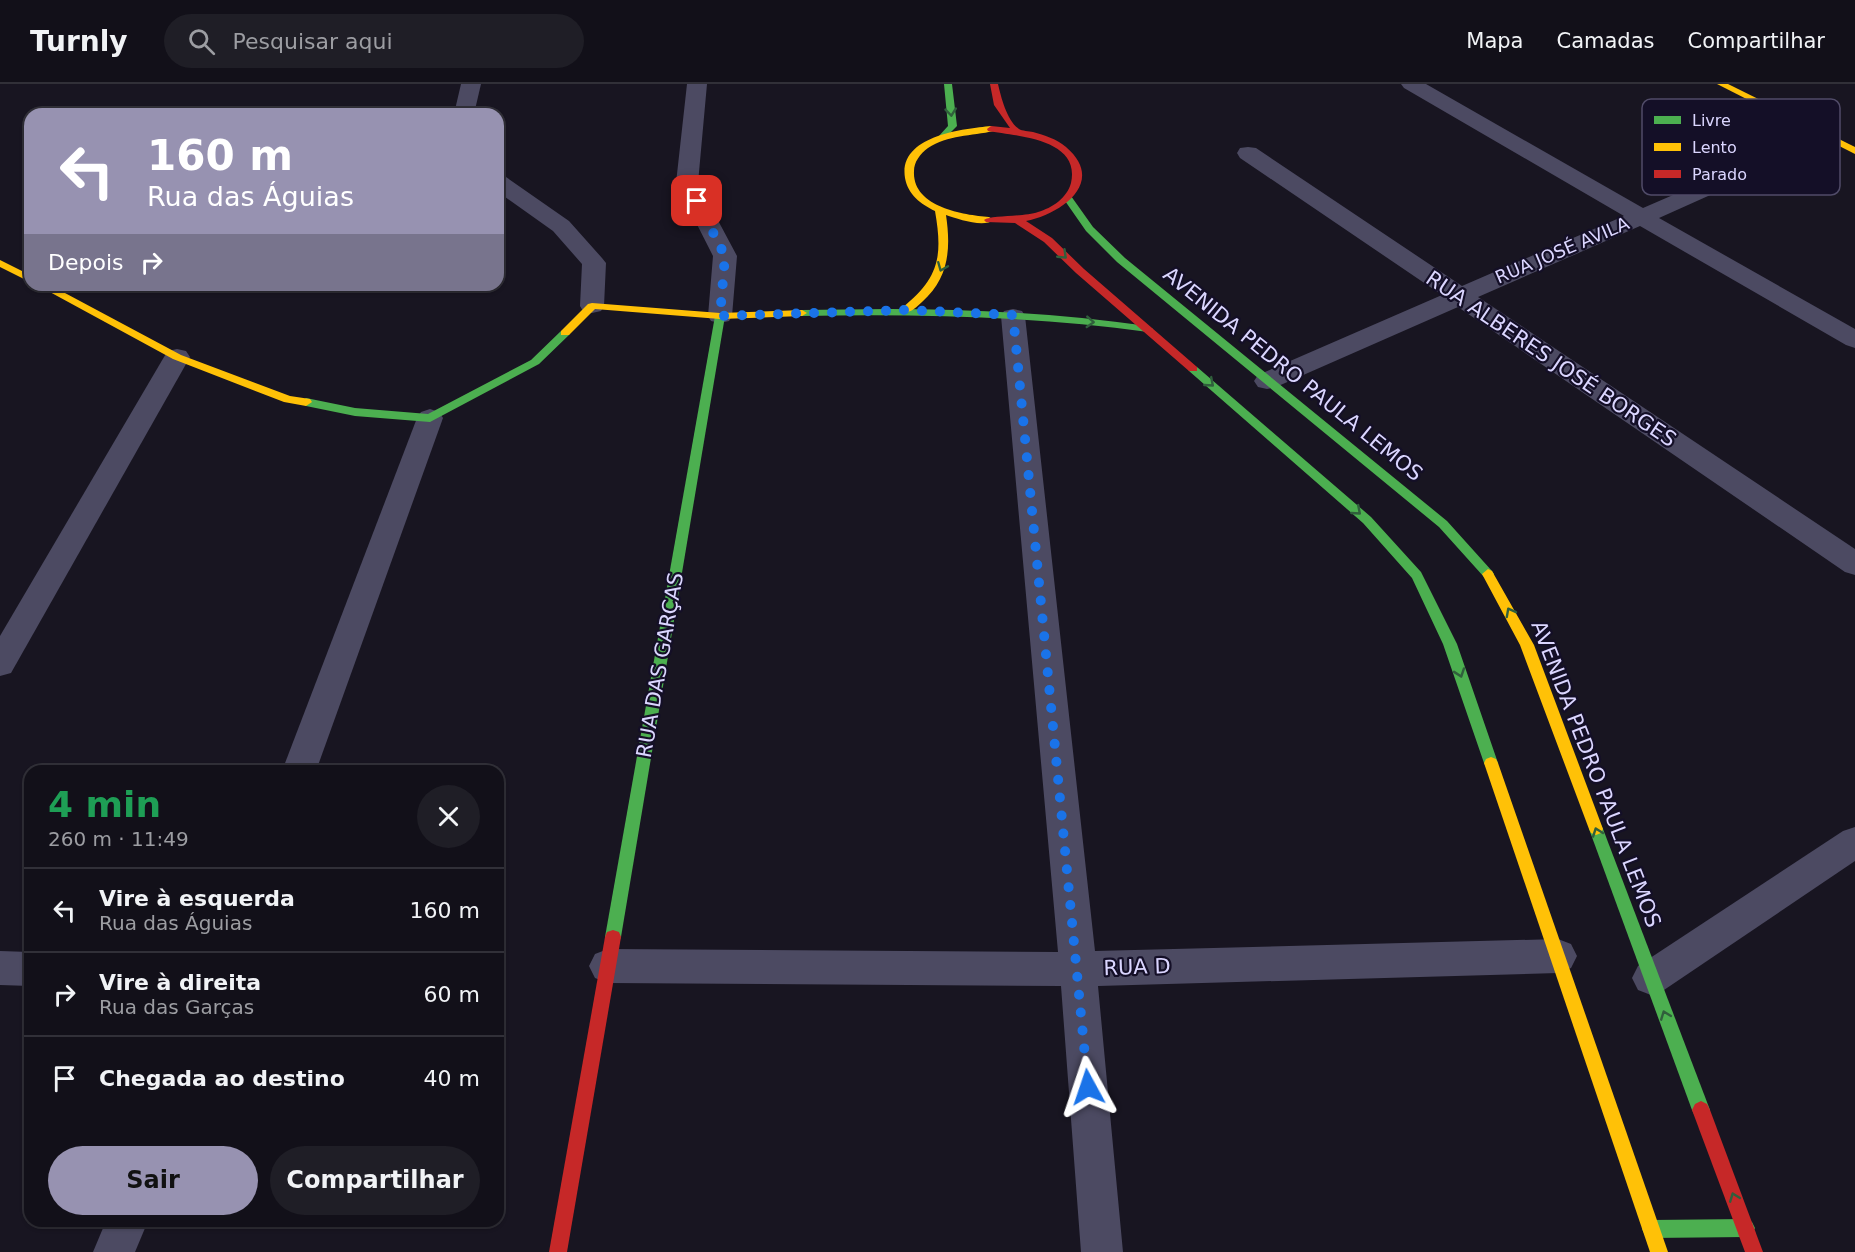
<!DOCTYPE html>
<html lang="pt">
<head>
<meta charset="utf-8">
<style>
  :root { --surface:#121019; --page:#1f1e26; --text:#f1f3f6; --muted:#9c9da2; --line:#313038; --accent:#9792b1 }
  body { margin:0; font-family:"DejaVu Sans",sans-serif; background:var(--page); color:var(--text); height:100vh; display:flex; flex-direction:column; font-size:22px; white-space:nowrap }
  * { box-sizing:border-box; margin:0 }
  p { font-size:20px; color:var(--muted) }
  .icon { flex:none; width:33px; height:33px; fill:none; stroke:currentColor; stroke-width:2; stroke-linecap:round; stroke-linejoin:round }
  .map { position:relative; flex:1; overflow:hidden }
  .sheet { position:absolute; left:24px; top:681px; width:480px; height:462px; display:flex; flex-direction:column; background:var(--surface); border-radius:18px; box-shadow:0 2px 4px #0004,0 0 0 2px var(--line) }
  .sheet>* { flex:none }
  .hud { position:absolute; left:24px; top:24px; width:480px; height:183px; border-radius:18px; box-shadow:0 2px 4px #0004,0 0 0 2px var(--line); background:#9792b1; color:#fff; overflow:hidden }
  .pin { position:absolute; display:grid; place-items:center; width:51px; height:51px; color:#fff; margin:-26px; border-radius:12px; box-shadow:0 3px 9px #0006 }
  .me { position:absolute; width:66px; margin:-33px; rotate:355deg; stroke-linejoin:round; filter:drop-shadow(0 0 4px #0008) }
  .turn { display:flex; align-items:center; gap:21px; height:126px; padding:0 24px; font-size:27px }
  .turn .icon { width:78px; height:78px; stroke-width:2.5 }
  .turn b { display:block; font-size:42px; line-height:51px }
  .then { display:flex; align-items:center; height:57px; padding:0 24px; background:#0003; gap:12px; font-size:22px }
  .round { display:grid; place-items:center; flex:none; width:63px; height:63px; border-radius:32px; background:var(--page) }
  .overview { display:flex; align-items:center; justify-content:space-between; height:102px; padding:0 24px }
  h1 { font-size:36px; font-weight:600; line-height:45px; color:#1e9e55 }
  .button { display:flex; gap:12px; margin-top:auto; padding:12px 24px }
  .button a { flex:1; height:69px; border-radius:36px; background:var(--accent); color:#111; font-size:24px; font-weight:600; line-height:69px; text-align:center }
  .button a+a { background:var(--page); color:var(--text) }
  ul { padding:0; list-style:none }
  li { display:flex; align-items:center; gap:18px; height:84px; padding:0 24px; border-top:2px solid var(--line) }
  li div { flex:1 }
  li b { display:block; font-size:22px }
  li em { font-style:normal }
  header { display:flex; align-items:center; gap:36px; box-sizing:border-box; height:84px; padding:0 30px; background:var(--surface); border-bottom:2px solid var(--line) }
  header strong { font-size:28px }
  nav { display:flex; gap:33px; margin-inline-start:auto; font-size:21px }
  .search { width:420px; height:54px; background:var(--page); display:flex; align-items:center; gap:15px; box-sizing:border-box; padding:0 21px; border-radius:33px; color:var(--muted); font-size:22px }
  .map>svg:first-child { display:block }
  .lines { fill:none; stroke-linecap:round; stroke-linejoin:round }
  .street { fill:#4c4a62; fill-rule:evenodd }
  .fast { fill:#4caf50; fill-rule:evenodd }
  .slow { fill:#ffc107; fill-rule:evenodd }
  .jam { fill:#c62828; fill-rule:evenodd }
  .oneway { stroke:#305f3c }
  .route { stroke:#1a73e8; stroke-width:10; stroke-dasharray:0 18 }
  .labels { text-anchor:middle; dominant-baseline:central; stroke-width:4.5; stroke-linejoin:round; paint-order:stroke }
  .far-street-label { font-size:18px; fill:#dbd6ff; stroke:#140f27 }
  .street-label { font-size:21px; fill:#dbd6ff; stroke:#140f27 }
  .key { fill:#140f27; stroke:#504b68; stroke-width:1.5 }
  .key-label { font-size:16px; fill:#dbd6ff }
</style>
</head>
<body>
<header>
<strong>Turnly</strong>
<div class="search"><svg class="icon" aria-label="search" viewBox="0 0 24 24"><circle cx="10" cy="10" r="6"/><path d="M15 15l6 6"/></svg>Pesquisar aqui</div>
<nav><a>Mapa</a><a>Camadas</a><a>Compartilhar</a></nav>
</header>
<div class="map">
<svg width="1855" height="1168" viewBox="0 0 1855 1168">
  <rect width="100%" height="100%" fill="#181521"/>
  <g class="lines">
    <!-- street -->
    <g class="street">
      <path d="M461,0H481L474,30H454Z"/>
      <path d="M687,0H707L698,99L737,172L732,232L729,237L720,239L711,237L708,232L713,172L676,99Z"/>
      <path d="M1401,0H1426L1643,124L1819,48L1826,46L1833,48L1837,52L1833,56L1659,134L1855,245V264L1846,261L1640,142L1478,213L1855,465V491L1845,488L1458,223L1276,303L1267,305L1258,303L1254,297L1258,291L1442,211L1240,74L1237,69L1240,64L1248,63L1256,64L1462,202L1624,132L1404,4Z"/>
      <path d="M498,91L506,93L569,137L602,174L606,179L604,222L601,227L592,229L583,227L580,222L582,180L553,147L498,108Z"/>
      <path d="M1013,225L1022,227L1025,232L1095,867L1558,855L1571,860L1577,872L1571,884L1558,889L1098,902L1123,1168H1081L1061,902L608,899L595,894L589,882L595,870L608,865L1058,868L1001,232L1004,227Z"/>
      <path d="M177,265L186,267L190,273L11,589L0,592V552L164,273L168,267Z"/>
      <path d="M430,325L439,328L443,334L316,687H282L417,334L421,328Z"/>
      <path d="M1855,743V777L1664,906L1651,911L1638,906L1632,894L1638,882L1843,747Z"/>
      <path d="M0,867L30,868V902L0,901Z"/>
      <path d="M106,1137H148L135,1168H93Z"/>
    </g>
    <!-- fast -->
    <g class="fast">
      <path d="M944,0H952L957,42L943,56L938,53L948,42Z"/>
      <path d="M1065,112H1071L1093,143L1125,174L1447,437L1492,487L1494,490L1492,493H1484L1439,443L1117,178L1086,147L1063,114Z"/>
      <path d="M889,225C976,225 1062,230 1148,242L1153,245L1148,248C1033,232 918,230 802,232L797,229L802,226Z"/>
      <path d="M720,229L725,232L621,853L619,858L613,860L607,858L605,853L715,232Z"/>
      <path d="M565,246L570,249L569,251L539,280L430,338L355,332L306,322L300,318L306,314L355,324L428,330L531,276L561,247Z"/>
      <path d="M1193,282L1197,283L1371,433L1421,488L1457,560L1498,679L1496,683L1491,685L1486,683L1484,679L1443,560L1412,494L1363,439L1189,287L1188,285Z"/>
      <path d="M1596,739L1601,741L1603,745L1710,1026L1707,1032L1701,1035L1695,1032L1692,1026L1589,745L1591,741Z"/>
      <path d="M1746,1135L1752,1138L1755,1144L1752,1150L1746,1153L1651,1154L1645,1151L1642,1145L1645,1139L1651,1136Z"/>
    </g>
    <!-- slow -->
    <g class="slow">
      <path d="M1717,0H1728L1855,63V70Z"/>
      <path d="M991,42L995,45L994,47C971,52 948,51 928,64C920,70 914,78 914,87C912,123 963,131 989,133L994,136C983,144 958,135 946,131C951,165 949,194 922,218C916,223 911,230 902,228V224C939,194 943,173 935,127C921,120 908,111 905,94C898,52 962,45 991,42Z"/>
      <path d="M0,176L30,191V198L0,183Z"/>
      <path d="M37,201H50L181,271L290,312L310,315L312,318L306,322L284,318L173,275Z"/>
      <path d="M592,219L720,229L802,226L807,229L802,232L720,235L595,225L569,251H561V247L588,220Z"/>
      <path d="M1488,485L1492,487L1534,561L1603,745L1601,749L1596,751L1591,749L1589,745L1520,561L1482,490Z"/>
      <path d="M1491,673L1496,675L1498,679L1668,1168H1650L1484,679L1486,675Z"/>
    </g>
    <!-- jam -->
    <g class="jam">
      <path d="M990,0H998C1001,13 1007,37 1019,45C1022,47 1029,47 1033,48C1044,51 1057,55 1066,63C1107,98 1061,130 1026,137L1052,154L1084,185L1197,283V287H1189L1076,189L1044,158L1015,139L986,138L984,136C991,131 1025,133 1038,128C1052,124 1067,114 1071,99C1081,54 1015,52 988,47L987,45L991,42L1010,44L994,21Z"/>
      <path d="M613,846L619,848L621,853L567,1168H549L605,853L607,848Z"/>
      <path d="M1701,1017L1707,1020L1710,1026L1763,1168H1745L1692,1026L1695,1020Z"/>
    </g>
  </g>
  <!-- one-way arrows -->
  <defs><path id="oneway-chevron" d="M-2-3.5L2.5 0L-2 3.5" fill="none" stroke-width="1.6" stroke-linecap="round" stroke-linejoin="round" transform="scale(1.5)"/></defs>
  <g class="oneway">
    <use href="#oneway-chevron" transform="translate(951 28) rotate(84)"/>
    <use href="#oneway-chevron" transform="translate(1063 171) rotate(44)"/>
    <use href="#oneway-chevron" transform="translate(942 183) rotate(112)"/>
    <use href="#oneway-chevron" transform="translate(1090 238) rotate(3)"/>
    <use href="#oneway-chevron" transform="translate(1210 299) rotate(41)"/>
    <use href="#oneway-chevron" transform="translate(1357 427) rotate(41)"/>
    <use href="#oneway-chevron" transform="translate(1510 528) rotate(-118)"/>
    <use href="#oneway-chevron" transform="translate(1460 589) rotate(71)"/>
    <use href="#oneway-chevron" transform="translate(1597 748) rotate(-110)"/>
    <use href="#oneway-chevron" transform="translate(1665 931) rotate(-111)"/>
    <use href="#oneway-chevron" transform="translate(1734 1113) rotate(-111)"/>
  </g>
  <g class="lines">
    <!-- route -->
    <path class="route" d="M697,117L725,172L720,232L906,226L1013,231L1088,1003"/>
  </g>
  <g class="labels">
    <!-- far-street labels -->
    <g class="far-street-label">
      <text transform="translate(1562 166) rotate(-23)">RUA JOSÉ AVILA</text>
    </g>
    <!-- street labels -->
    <g class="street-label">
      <text transform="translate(1551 275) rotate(34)">RUA ALBERES JOSÉ BORGES</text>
      <text transform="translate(1293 290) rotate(39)">AVENIDA PEDRO PAULA LEMOS</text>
      <text transform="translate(660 581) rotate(-80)">RUA DAS GARÇAS</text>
      <text transform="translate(1596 690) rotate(69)">AVENIDA PEDRO PAULA LEMOS</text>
      <text transform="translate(1137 883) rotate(-2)">RUA D</text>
    </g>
  </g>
  <!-- legend -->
  <rect x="1642" y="15" width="198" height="96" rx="9" class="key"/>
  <rect x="1654" y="32" width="27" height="8" fill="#4caf50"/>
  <rect x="1654" y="59" width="27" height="8" fill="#ffc107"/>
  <rect x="1654" y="86" width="27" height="8" fill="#c62828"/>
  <g class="key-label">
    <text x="1692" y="42">Livre</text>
    <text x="1692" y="69">Lento</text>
    <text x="1692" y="96">Parado</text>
  </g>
</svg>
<div class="pin" style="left:697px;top:117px;background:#d93025"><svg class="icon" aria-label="arrive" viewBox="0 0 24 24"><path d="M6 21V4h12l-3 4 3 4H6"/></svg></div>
<svg class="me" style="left:1088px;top:1003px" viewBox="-20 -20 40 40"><path d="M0-17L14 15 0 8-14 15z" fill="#1a73e8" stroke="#fff" stroke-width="4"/></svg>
<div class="hud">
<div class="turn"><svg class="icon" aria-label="left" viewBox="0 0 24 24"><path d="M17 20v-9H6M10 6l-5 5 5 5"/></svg><div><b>160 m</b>Rua das Águias</div></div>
<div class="then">Depois<svg class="icon" aria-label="right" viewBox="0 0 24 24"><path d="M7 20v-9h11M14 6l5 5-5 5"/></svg></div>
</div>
<section class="sheet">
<div class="overview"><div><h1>4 min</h1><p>260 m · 11:49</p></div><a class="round"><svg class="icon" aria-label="close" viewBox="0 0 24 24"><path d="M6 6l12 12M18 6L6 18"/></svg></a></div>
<ul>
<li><svg class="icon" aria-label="left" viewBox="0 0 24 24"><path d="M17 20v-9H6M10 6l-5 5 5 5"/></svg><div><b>Vire à esquerda</b><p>Rua das Águias</p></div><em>160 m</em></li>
<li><svg class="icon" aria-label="right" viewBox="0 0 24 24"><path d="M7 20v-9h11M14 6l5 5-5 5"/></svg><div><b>Vire à direita</b><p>Rua das Garças</p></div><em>60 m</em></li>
<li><svg class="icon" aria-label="arrive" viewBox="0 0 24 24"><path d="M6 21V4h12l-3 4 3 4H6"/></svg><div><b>Chegada ao destino</b></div><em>40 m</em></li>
</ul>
<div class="button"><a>Sair</a><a>Compartilhar</a></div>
</section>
</div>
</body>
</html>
